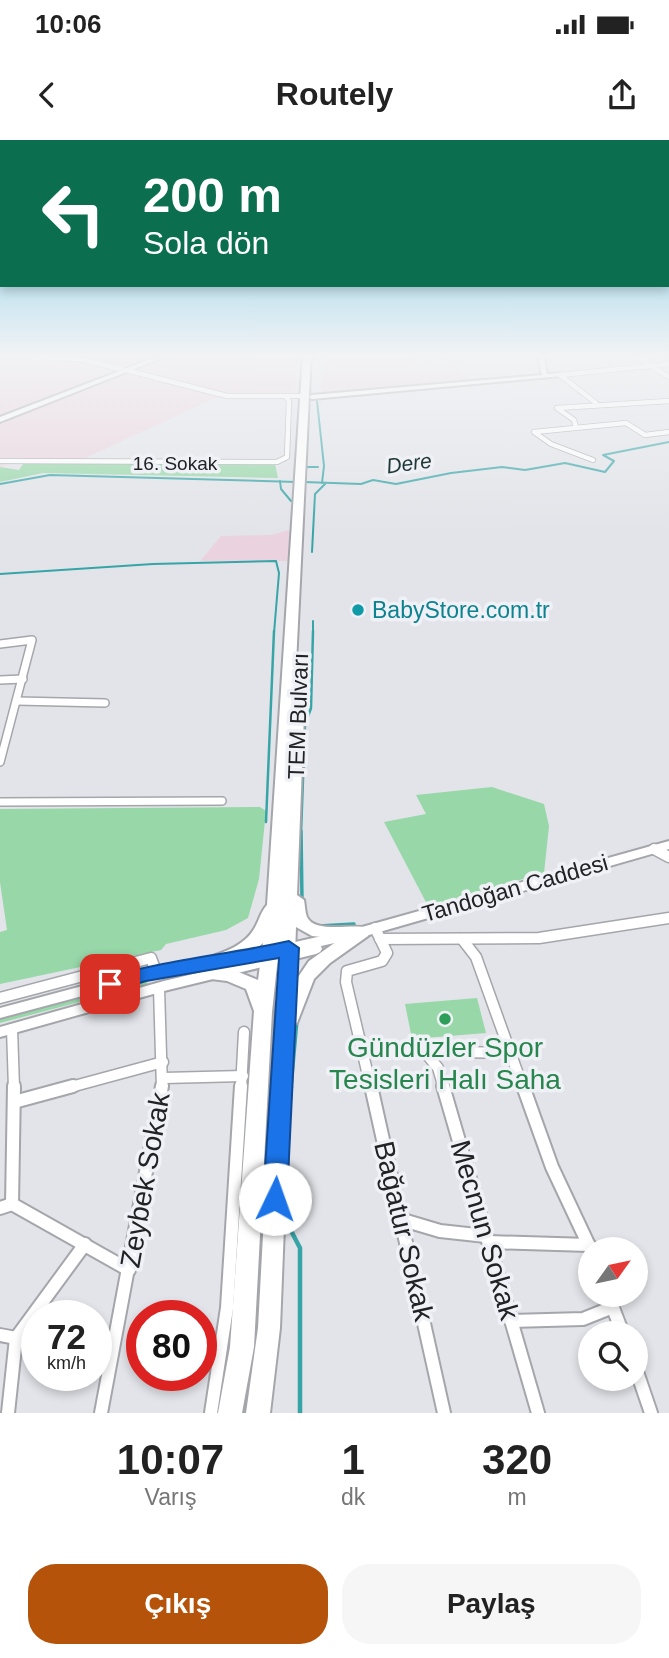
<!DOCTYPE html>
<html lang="tr">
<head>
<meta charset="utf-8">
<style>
  :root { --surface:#fff; --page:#f6f6f6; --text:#222; --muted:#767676; --accent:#b45309 }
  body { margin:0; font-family:Arial,sans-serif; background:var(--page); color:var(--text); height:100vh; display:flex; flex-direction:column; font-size:26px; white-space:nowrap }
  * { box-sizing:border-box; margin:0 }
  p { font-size:23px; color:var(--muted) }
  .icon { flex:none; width:38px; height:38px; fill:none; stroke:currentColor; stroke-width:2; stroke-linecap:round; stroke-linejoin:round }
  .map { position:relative; height:1273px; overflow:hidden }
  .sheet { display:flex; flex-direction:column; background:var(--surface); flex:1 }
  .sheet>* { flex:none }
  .guide { position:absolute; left:0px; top:0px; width:670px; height:147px; box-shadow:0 4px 10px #0003; background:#0b6e4f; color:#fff; overflow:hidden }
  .needle { width:46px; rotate:57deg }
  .controls { position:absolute; left:578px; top:1097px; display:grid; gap:14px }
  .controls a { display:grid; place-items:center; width:70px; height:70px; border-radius:50%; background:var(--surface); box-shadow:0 4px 10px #0003; font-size:35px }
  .speed { position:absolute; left:21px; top:1160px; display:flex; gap:14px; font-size:35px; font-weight:700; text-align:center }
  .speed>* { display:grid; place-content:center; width:91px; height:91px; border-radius:50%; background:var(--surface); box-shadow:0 4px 10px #0003; line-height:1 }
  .speed small { font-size:18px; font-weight:400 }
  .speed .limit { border:10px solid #d22; background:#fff; color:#111 }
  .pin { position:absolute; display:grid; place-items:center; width:60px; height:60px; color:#fff; margin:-30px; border-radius:14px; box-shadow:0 4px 10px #0006 }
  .me { position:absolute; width:77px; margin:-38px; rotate:3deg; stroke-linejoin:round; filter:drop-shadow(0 0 5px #0008) }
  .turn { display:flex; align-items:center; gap:24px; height:147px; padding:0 28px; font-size:32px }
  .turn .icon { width:91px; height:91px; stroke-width:2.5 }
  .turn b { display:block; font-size:49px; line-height:60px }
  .eta { display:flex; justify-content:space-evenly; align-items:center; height:119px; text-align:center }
  .eta b { font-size:42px; font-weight:700; line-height:49px }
  .button { display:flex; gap:14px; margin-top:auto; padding:14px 28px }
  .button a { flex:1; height:80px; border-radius:28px; background:var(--accent); color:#fff; font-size:28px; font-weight:700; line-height:80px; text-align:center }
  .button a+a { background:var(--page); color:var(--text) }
  .status { display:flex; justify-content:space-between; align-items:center; height:49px; padding:0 35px; background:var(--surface); direction:ltr }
  .status svg { height:19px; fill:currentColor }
  header { display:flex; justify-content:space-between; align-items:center; height:91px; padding:0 28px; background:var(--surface); font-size:32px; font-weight:700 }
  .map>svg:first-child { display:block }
  .commercial { fill:#ead3de }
  .green { fill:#97d7a8 }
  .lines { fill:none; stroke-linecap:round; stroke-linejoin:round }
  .stream-far3 { stroke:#37a5a7; stroke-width:2 }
  .stream-far2 { stroke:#37a5a7; stroke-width:2.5 }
  .stream-far1 { stroke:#37a5a7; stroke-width:3.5 }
  .stream { stroke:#37a5a7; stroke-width:4.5 }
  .street-far3-casing { stroke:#a5a6ab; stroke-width:6 }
  .street-far2-casing { stroke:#a5a6ab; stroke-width:10 }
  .street-far1-casing { stroke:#a5a6ab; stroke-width:13 }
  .street-casing { stroke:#a5a6ab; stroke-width:16 }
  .secondary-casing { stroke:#a5a6ab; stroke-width:4 }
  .primary-casing { stroke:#a5a6ab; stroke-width:4 }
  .highway-casing { stroke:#a5a6ab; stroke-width:4 }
  .street-far3 { stroke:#fff; stroke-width:4.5 }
  .street-far2 { stroke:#fff; stroke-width:7 }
  .street-far1 { stroke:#fff; stroke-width:10 }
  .street { stroke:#fff; stroke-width:12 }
  .secondary { fill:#fff; fill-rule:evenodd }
  .primary { fill:#fff; fill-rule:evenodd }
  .highway { fill:#fff; fill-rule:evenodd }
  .route { fill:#1a73e8; stroke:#114b97; stroke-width:2 }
  .culture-dot { fill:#0f9aa8; stroke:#eff1f6; stroke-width:2.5 }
  .leisure-dot { fill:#2e9e5b; stroke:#eff1f6; stroke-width:2.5 }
  .labels { text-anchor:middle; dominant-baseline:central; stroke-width:7; stroke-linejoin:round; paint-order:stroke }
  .far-street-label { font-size:19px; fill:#212223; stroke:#eff1f6 }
  .far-water-label { font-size:21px; font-style:italic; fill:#1e3737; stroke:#eff1f6 }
  .culture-label { font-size:23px; fill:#0d838f; stroke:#eff1f6; text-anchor:start }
  .street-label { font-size:23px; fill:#212223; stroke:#eff1f6 }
  .near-leisure-label { font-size:28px; fill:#27864d; stroke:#eff1f6 }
  .near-street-label { font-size:28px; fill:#212223; stroke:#eff1f6 }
</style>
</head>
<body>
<div class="status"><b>10:06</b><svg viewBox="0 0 49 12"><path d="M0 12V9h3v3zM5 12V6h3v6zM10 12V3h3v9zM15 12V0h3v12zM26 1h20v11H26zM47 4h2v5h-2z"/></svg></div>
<header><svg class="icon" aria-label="back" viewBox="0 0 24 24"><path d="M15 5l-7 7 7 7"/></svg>Routely<svg class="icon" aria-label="share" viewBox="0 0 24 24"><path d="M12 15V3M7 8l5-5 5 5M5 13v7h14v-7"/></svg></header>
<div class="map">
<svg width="669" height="1273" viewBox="0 0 669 1273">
  <rect width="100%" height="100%" fill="#e2e4e9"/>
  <!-- commercial -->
  <g class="commercial">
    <path d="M0,214H297L295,253L215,258L81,320L13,323L0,327Z"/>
    <path d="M326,214H474L411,219L420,228L455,225L472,241L324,255L321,253V240L326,226L337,225L326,224Z"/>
    <path d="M289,390V421H200L221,396L271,395Z"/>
  </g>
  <!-- green -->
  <g class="green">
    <path d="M23,324H275L278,338L43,333L0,342V327L19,330Z"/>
    <path d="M492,647L544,664L549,686L544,733L428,766L384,682L426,674L416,655Z"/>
    <path d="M260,667L266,671L259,739L248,778L226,790L166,804L161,810L0,844V792L7,790L0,742V669Z"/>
    <path d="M148,840L147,844L0,883V879Z"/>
    <path d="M477,858L486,893L412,899L405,864Z"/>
  </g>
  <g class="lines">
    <!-- stream-far3 -->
    <g class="stream-far3">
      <path d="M317,261L324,326L322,343"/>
      <path d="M303,327H318"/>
      <path d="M280,341L281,349L291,361"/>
      <path d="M304,342L361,344L373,340L396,344L451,333L502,327L525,330L565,323L605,332L614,321L603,315L669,302"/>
      <path d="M0,344L50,335L297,342"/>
      <path d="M312,412L315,354L325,344"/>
      <path d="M0,434L153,424L276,421L279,433L274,493"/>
      <path d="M313,493V481"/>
    </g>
    <!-- stream-far2 -->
    <g class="stream-far2">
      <path d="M266,682L274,491"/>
      <path d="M301,693L305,585L311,568L313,491"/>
    </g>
    <!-- stream-far1 -->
    <g class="stream-far1">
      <path d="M301,691L302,760"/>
      <path d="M319,786L354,784"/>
      <path d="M291,948L297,880"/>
    </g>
    <!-- stream -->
    <g class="stream">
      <path d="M289,971L291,946"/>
      <path d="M287,1013L286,1081L300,1108V1273"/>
    </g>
    <!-- street-far3 casing -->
    <g class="street-far3-casing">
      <g id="street-far3">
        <path d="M632,214L669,237"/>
        <path d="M0,215L79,219L121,229"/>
        <path d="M634,215L650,214"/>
        <path d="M126,230L227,256H304"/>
        <path d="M560,235L669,224"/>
        <path d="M560,235L596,263"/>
        <path d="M576,287L574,280L557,268L669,261"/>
        <path d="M593,320L551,304L534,292L626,283L645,295L669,292"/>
        <path d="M0,321L277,322L287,317L289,261L286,257"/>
      </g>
    </g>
    <!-- street-far2 casing -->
    <g class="street-far2-casing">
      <g id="street-far2">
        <path d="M0,504L32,500L0,622"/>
        <path d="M0,540L23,539"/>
        <path d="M17,561L105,563"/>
        <path d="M0,662L222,661"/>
      </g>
    </g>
    <!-- street-far1 casing -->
    <g class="street-far1-casing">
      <g id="street-far1">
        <path d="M654,709L669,717"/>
        <path d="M380,799L539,798L669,778"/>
        <path d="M462,799L476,817L523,948"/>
        <path d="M159,848L162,948"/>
        <path d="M0,858L151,818L156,832"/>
        <path d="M12,889L14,948"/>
        <path d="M361,910L512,913"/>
        <path d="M425,912L438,928L444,948"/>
        <path d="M164,938L243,936"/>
        <path d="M67,948L163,922"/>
        <path d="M241,948L244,892"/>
        <path d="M371,948L346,842L347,831L382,821L387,813L375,788"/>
      </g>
    </g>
    <!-- street casing -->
    <g class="street-casing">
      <g id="street">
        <path d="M371,946L444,1273"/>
        <path d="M443,946L538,1273"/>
        <path d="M523,946L552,1027L591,1110"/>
        <path d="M14,962L73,946"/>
        <path d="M12,1064L14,946"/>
        <path d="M0,1068L12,1064L129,1130"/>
        <path d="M403,1080L440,1091L486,1096"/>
        <path d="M489,1102L589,1105"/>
        <path d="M608,1155L623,1194"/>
        <path d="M511,1181L583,1179L613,1167"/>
        <path d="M0,1195L16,1198L85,1104"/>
        <path d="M635,1226L651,1273"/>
        <path d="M8,1273L16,1198"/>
        <path d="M101,1273L162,946"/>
        <path d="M211,1273L227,1168L241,946"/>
      </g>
    </g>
    <!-- secondary casing -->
    <g class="secondary-casing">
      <g id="secondary">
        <path d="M537,214H543L547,234L560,233L563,235L562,236L312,259L309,257L312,255L542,235Z"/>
        <path d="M669,701V709L362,797L321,806L322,809L320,812L316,814L164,851L0,897V887L164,841L218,828L146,839L0,878V868L146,829L233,816L362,787Z"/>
      </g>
    </g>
    <!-- primary casing -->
    <g class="primary-casing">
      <path id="primary" d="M164,214H172L0,282V277Z"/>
    </g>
    <!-- highway casing -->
    <g class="highway-casing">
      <path id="highway" d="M303,214H311L295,545H303L305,548L297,755L304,760C305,765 305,772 307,777C315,794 353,783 368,788L370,792L368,796L330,823L314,839L297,883L292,885L280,1188L270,1273H246L258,1188L278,816L272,872L254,1207L242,1273H218L230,1207L254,871L246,849L227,841L211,839L208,834L212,829L207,828L204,823L207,818C224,812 244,806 254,789C259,781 261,771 267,765ZM296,787L312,796L340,799L309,821L294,843ZM263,803L258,840L229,828H219L249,815Z"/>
    </g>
    <!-- street-far3 -->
    <use href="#street-far3" class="street-far3"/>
    <!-- street-far2 -->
    <use href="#street-far2" class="street-far2"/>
    <!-- street-far1 -->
    <use href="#street-far1" class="street-far1"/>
    <!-- street -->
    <use href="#street" class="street"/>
    <!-- secondary -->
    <use href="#secondary" class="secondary"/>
    <!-- primary -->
    <use href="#primary" class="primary"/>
    <!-- highway -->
    <use href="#highway" class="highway"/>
  </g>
  <!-- sky -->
  <linearGradient id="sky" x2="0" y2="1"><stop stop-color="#65c4e4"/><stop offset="0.55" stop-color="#f2f3f5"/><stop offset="1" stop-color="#f2f3f5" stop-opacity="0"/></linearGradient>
  <rect width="669" height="392" fill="url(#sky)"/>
  <!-- route -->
  <path class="route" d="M289,801L299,808L287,1059L284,1066L275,1070L267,1066L263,1059L279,818L146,841L110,852L103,850L100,844L103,839C163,820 227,815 289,801Z"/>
  <!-- markers -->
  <circle class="culture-dot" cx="358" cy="470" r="7"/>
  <circle class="leisure-dot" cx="445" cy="879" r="7"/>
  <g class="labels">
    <!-- far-street labels -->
    <g class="far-street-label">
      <text x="175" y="323">16. Sokak</text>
    </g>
    <!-- far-water labels -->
    <g class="far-water-label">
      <text transform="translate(409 323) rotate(-8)">Dere</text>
    </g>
    <!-- culture labels -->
    <g class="culture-label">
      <text x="372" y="470">BabyStore.com.tr</text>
    </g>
    <!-- street labels -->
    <g class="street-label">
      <text transform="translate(298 576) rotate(-88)">TEM Bulvarı</text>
      <text transform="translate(515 748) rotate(-16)">Tandoğan Caddesi</text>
    </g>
    <!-- near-leisure labels -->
    <g class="near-leisure-label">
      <text x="445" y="907">Gündüzler Spor<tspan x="445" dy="32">Tesisleri Halı Saha</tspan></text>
    </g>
    <!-- near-street labels -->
    <g class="near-street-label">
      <text transform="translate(145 1040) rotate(-80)">Zeybek Sokak</text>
      <text transform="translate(485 1090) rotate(74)">Mecnun Sokak</text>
      <text transform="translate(404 1091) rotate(77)">Bağatur Sokak</text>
    </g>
  </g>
</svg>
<div class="controls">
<a><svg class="needle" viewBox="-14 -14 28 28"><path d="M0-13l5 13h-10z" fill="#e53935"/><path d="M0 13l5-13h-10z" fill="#767676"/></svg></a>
<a><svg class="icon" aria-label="search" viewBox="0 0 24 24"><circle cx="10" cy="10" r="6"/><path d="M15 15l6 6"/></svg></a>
</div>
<div class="speed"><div>72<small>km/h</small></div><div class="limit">80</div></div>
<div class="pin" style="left:110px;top:844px;background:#d93025"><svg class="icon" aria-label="arrive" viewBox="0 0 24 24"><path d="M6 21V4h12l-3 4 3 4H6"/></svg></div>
<svg class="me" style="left:275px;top:1059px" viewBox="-20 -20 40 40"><circle r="19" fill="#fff"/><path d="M0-13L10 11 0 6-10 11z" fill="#1a73e8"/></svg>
<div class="guide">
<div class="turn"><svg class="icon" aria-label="left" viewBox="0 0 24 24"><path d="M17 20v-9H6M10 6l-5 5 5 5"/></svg><div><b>200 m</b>Sola dön</div></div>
</div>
</div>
<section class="sheet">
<div class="eta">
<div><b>10:07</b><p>Varış</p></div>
<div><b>1</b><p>dk</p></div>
<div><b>320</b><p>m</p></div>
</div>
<div class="button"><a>Çıkış</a><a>Paylaş</a></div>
</section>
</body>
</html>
